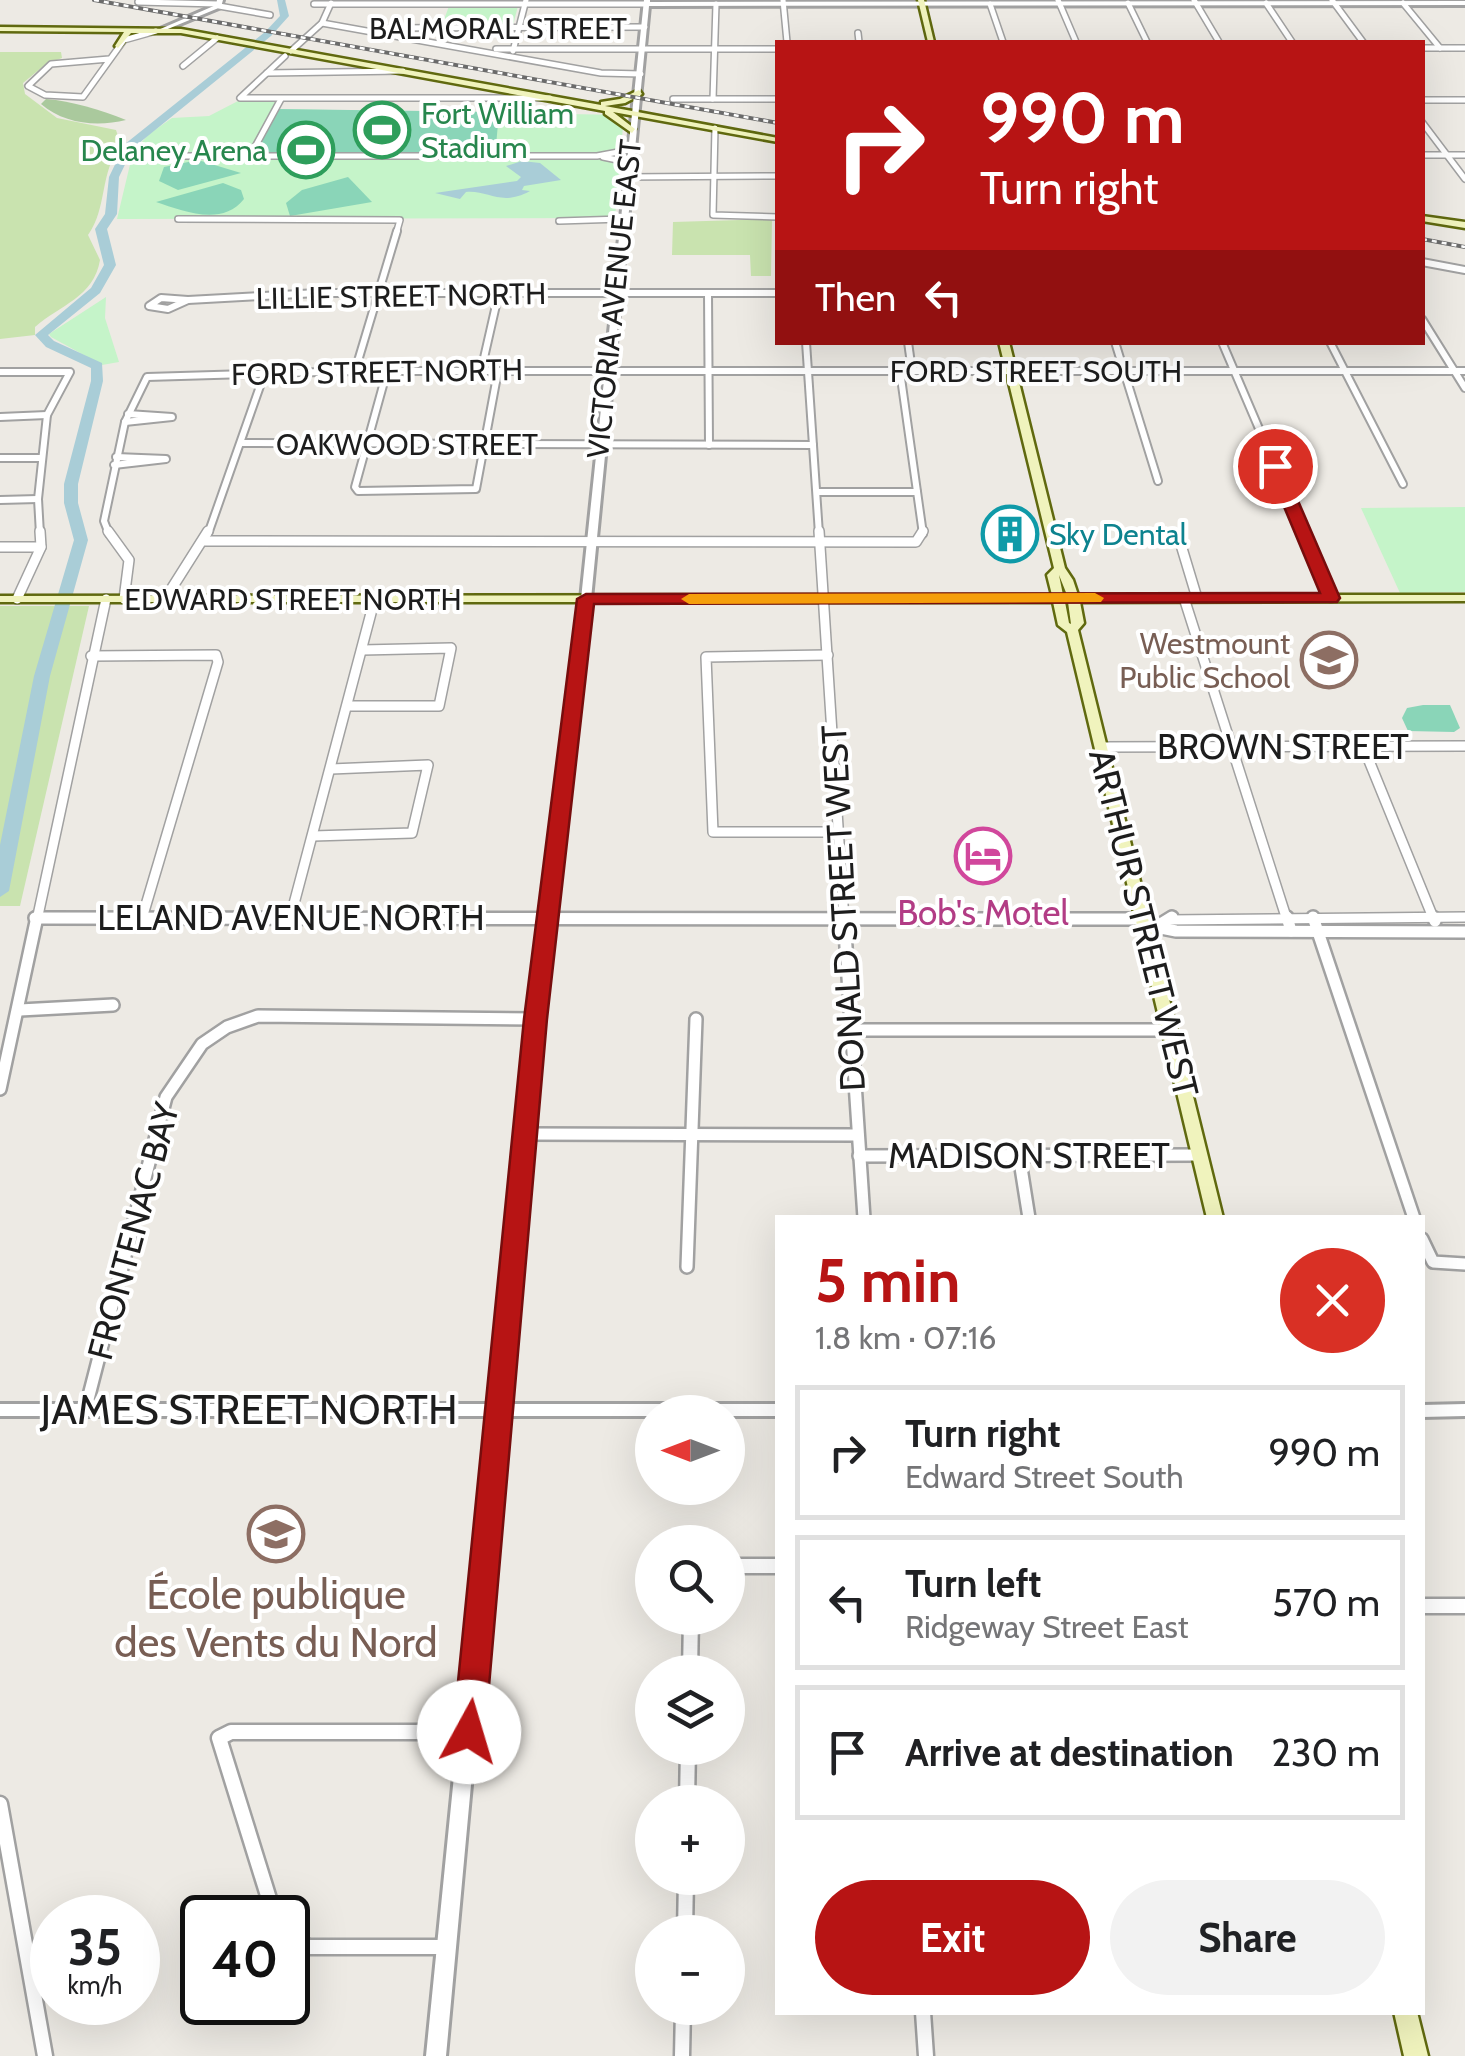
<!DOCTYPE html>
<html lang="en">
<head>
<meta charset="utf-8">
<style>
  :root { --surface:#fff; --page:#f2f2f2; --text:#202124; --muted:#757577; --line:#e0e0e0; --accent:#b71414 }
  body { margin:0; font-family:Cabin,sans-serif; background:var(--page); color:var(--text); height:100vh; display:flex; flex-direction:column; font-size:38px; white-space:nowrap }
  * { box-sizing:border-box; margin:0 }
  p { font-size:32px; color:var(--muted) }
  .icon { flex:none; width:55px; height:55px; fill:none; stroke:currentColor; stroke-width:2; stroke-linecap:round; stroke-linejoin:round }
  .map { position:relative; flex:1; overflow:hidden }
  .side { position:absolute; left:775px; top:1215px; width:650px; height:800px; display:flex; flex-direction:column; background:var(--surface); border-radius:0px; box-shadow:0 10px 40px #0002 }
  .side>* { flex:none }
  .guide { position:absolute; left:775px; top:40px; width:650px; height:305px; border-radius:0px; box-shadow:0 10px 40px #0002; background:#b71414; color:#fff; overflow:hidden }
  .needle { width:65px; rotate:270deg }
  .controls { position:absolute; left:635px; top:1395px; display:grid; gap:20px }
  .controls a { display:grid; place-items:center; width:110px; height:110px; border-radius:50%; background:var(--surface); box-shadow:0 10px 40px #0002; font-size:50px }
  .speed { position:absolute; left:30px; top:1895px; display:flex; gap:20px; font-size:50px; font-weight:700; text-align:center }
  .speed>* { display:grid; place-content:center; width:130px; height:130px; border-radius:50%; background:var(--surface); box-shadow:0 10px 40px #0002; line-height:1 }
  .speed small { font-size:25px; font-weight:400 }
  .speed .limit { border:5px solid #111; border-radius:15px; background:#fff; color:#111 }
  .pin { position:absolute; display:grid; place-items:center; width:85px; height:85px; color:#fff; margin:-42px; border:5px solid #fff; border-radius:50%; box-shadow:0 2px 10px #0007 }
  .me { position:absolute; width:110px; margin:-55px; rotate:6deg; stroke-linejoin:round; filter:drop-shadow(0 0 8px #0008) }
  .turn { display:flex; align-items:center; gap:35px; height:210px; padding:0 40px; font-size:45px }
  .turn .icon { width:130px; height:130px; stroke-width:2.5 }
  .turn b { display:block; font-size:70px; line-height:85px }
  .then { display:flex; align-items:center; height:95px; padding:0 40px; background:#0003; gap:20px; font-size:38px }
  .round { display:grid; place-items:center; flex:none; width:105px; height:105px; border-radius:52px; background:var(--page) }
  .overview { display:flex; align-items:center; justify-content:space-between; height:170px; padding:0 40px }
  h1 { font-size:60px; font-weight:700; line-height:75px; color:var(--accent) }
  .action { display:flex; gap:20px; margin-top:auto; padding:20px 40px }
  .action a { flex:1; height:115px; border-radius:60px; background:var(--accent); color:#fff; font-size:40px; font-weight:700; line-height:115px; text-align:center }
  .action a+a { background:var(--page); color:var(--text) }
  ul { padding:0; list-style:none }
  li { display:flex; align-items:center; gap:30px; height:135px; margin:0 20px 15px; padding:0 20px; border:5px solid var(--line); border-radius:0px }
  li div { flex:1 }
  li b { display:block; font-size:38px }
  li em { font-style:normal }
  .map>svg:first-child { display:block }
  .grass { fill:#c9e3af }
  .forest { fill:#aac99d }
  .park { fill:#c5f4c9 }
  .pitch { fill:#8ad5b8 }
  .water { fill:#a9cdd7 }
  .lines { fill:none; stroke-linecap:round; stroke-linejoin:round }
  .river { fill:#a9cdd7; fill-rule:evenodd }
  .minor-far4-casing { stroke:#a1a1a1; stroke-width:8 }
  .minor-far3-casing { stroke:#a1a1a1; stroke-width:10 }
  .minor-far2-casing { stroke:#a1a1a1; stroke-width:12 }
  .minor-far1-casing { stroke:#a1a1a1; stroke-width:16 }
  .minor-casing { stroke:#a1a1a1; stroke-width:19 }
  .tertiary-casing { stroke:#a1a1a1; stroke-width:6 }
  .secondary-casing { stroke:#60690f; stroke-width:5 }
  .minor-far4 { stroke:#fff; stroke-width:5 }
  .minor-far3 { stroke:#fff; stroke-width:6 }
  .minor-far2 { stroke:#fff; stroke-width:9 }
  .minor-far1 { stroke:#fff; stroke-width:11 }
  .minor { stroke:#fff; stroke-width:14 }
  .tertiary { fill:#fff; fill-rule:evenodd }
  .secondary { fill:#f0f3bd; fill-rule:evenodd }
  .rail-casing { stroke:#6b6b6b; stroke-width:4 }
  .rail { stroke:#fff; stroke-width:2.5; stroke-dasharray:5; stroke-linecap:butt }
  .route { fill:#b71414; stroke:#770d0d; stroke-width:2.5 }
  .slow { fill:#f59e0b }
  .labels { text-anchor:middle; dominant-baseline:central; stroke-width:8; stroke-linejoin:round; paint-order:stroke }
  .far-street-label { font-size:30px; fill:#1d1d1d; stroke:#fff }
  .far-leisure-label { font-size:30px; fill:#27864d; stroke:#fff; text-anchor:start }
  .far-culture-label { font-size:30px; fill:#0d838f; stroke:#fff; text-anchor:start }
  .far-education-label { font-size:30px; fill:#785e54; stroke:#fff; text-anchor:end }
  .street-label { font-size:35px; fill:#1d1d1d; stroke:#fff }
  .hotel-label { font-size:35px; fill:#b23c85; stroke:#fff }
  .near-street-label { font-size:42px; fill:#1d1d1d; stroke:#fff }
  .near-education-label { font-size:42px; fill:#785e54; stroke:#fff }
</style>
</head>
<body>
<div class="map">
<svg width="1465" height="2056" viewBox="0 0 1465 2056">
  <rect width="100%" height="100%" fill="#edeae4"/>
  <!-- grass -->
  <g class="grass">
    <path d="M0,52H61L62,58L46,64L23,83L25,94L57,118L116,130L121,145C99,173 108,207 88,235L100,260C94,297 60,305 35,327V335L0,339Z"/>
    <path d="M772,219L771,276H751L750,255H672L673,222Z"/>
    <path d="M0,606H89L20,906H0Z"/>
  </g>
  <!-- forest -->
  <path class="forest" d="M46,99C72,101 101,110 126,120C97,127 64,124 41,104Z"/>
  <!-- park -->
  <g class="park">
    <path d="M449,6H518L513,25H442Z"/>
    <path d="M238,101H277L272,109L624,115L615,218L117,219L133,152L149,134L172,118L209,116Z"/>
    <path d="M106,297L105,318L119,362L102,365L51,337L49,334Z"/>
    <path d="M1465,507V592L1400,593L1361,508Z"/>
  </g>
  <!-- pitch -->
  <g class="pitch">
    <path d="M277,109L499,112L496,146L504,155H255Z"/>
    <path d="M198,160L241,173L178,190L159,181L164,167Z"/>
    <path d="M348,177L372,202L290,216L286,203L302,190Z"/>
    <path d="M223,183L241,190L244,199C222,227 183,211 156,202Z"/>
    <path d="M1423,705H1450L1460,728L1454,732L1408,731L1402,718L1407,708Z"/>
  </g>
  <!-- water -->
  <path class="water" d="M522,161L540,163L561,180L524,186L522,190L530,191C501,207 489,190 466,192L460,199L435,193L517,181L521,177L506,166Z"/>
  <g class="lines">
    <!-- river -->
    <path class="river" d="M277,0H285L289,16L271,36L133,148L119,177L117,214L107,229L116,265L100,293L48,335L54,341L102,363L103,381L78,484V503L88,540L50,676L9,891L0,897V845L34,676L74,540L64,503V484L91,381V368L46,347L35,335L91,288L104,265L95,229L105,214L109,177L125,144L265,32L280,16Z"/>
    <!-- minor-far4 casing -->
    <g class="minor-far4-casing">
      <g id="minor-far4">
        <path d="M783,0L787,42"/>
        <path d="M1058,0L1076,42"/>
        <path d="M1194,0L1219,42"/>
        <path d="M1332,0L1363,42"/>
        <path d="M138,2L218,4"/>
        <path d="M1128,3L1147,42"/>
        <path d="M1266,3L1292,42"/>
        <path d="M1403,3L1440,48"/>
        <path d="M314,4H647"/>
        <path d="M990,4L1003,42"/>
        <path d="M219,6L270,15"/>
        <path d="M322,23L601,73L641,74"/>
        <path d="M376,28L645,27"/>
        <path d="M858,33L859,42"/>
        <path d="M1422,48H1465"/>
        <path d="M496,49H778"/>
        <path d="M291,51L322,23L331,3"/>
        <path d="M513,51L526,0"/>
        <path d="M285,56L240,98H550"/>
        <path d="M109,59L51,64L28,86L45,95L83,97L124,40L156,31"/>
        <path d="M183,66L217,38"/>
        <path d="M267,73L403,71"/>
        <path d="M673,99H778"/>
        <path d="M713,99L716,4"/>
        <path d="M1422,100H1465"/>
        <path d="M1422,122L1465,179"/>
        <path d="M715,128L713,215L778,217"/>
        <path d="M1422,155H1465"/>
        <path d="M178,156H597L629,150"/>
        <path d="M250,156L281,99"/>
        <path d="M603,157L627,162"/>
        <path d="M626,177L778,176"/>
        <path d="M178,219L400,220L396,234"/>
        <path d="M559,221L622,219"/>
      </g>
    </g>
    <!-- minor-far3 casing -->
    <g class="minor-far3-casing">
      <g id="minor-far3">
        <path d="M1422,262L1465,270"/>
        <path d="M708,293L709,445"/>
        <path d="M161,298L188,300L168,309L149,306Z"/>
        <path d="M188,300L317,293H778"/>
        <path d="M1422,319L1465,388"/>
        <path d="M806,342L819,534"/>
        <path d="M908,342L912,371"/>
        <path d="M1115,342L1158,481"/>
        <path d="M1222,342L1304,534"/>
        <path d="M1330,342L1403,484"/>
        <path d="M355,371L397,231"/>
        <path d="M387,371L355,487L358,491L476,489L498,371"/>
        <path d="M481,371L499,292"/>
        <path d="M900,371L923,534"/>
        <path d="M0,372H70L47,415L38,499L40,534"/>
        <path d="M0,417L47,415"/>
        <path d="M125,422L172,417L128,414"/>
        <path d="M241,443L813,445"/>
        <path d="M0,458H41"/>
        <path d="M114,465L166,459L116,457"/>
        <path d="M817,492H917"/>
        <path d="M0,500L38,499"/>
        <path d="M109,534L104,521L125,422L147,377L355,371H1465"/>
        <path d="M208,534L265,372"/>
      </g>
    </g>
    <!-- minor-far2 casing -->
    <g class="minor-far2-casing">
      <g id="minor-far2">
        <path d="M108,531L129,560L124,599"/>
        <path d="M819,531L844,920"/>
        <path d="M1303,531L1331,598"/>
        <path d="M1178,535L1197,598"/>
        <path d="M205,541L916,542L923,531"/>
        <path d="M0,547H41"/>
        <path d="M1184,598L1287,920"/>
        <path d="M17,599L41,547L40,531"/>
        <path d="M165,599L208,531"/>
        <path d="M828,655L706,657L713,832H838"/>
        <path d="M91,656L216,655L218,662L143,915"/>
        <path d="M349,706H439L451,648L362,650"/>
        <path d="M1363,746L1434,920"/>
        <path d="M1101,747L1465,746"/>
        <path d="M313,836L412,833L428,765L331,769"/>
        <path d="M291,915L375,598"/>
        <path d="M35,918L1144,919"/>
        <path d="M37,920L106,599"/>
        <path d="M1168,920L1465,917"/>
      </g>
    </g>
    <!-- minor-far1 casing -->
    <g class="minor-far1-casing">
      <g id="minor-far1">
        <path d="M844,917L864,1218"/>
        <path d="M1287,917L1291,931"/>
        <path d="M1313,917L1414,1218"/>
        <path d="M1433,917L1435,921"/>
        <path d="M35,918L1144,919"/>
        <path d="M1146,925L1176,931L1465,932"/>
        <path d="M1159,925L1172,917"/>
        <path d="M20,1010L113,1005"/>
        <path d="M850,1030H1170"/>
        <path d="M0,1089L37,917"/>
        <path d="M525,1134L857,1135"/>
        <path d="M1019,1155L1029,1218"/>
        <path d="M859,1156L1200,1155"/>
        <path d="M1422,1239L1433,1262L1465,1264"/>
        <path d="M687,1267L696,1019"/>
        <path d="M85,1411L166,1097L202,1044L227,1027L258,1016L536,1019"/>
      </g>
    </g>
    <!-- minor casing -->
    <g class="minor-casing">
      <g id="minor">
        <path d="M728,1566H778"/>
        <path d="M1422,1606H1465"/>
        <path d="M690,1672L691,1618"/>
        <path d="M687,1802L688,1748"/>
        <path d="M0,1804L45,2056"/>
        <path d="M275,1918L219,1738L231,1732H468"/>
        <path d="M685,1932L686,1878"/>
        <path d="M288,1939L309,1947H447"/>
        <path d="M923,2012L926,2056"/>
        <path d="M682,2056L683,2008"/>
      </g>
    </g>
    <!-- tertiary casing -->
    <g class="tertiary-casing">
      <g id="tertiary">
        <path d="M217,0H223L221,7L163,31L158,30L216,5Z"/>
        <path d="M644,0H650V2L1465,1V5L649,6L591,599L542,1019L506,1404H778V1416H728V1412H652V1416H505L446,2056H426L490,1416H0V1404H491L530,1019L581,599Z"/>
        <path d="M1465,1404V1416L1422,1417V1405Z"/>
      </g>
    </g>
    <!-- secondary casing -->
    <g class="secondary-casing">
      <g id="secondary">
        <path d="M918,0H924L934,42H928Z"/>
        <path d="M0,27L181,29L601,105V102L620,99L639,90L642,94L625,103L605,106L778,138V142L613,112L635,129L632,133L605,114V111L181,33H131L118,48L115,46L124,32L0,31Z"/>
        <path d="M1422,216L1465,222V228L1422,221Z"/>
        <path d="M999,342H1009L1065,568L1073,580L1078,595H1465V601L1080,602L1084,623L1078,630L1223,1218H1207L1067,632L1058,625L1053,602H0V596L1052,595L1047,575L1054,568ZM1059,575L1067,595H1063ZM1065,602H1068L1071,624L1069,623Z"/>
        <path d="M1394,2012H1417L1428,2056H1404Z"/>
      </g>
    </g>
    <!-- minor-far4 -->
    <use href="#minor-far4" class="minor-far4"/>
    <!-- minor-far3 -->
    <use href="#minor-far3" class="minor-far3"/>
    <!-- minor-far2 -->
    <use href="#minor-far2" class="minor-far2"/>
    <!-- minor-far1 -->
    <use href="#minor-far1" class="minor-far1"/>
    <!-- minor -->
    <use href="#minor" class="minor"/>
    <!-- tertiary -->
    <use href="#tertiary" class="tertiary"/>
    <!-- secondary -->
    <use href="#secondary" class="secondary"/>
    <!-- rail casing -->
    <g class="rail-casing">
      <g id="rail">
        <path d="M94,0L778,123"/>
        <path d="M1422,239L1465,247"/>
      </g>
    </g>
    <!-- rail -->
    <use href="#rail" class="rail"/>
  </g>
  <!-- route -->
  <path class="route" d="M1275,461L1283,466L1340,598L1337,602L594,604L547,1019L485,1732L480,1741L469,1745L458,1741L453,1732L524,1019L577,599L586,594L1320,593L1267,466Z"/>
  <!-- slow -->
  <path class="slow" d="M1095,593L1104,598L1101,602L689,604L681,599L689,594Z"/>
  <!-- icons -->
  <defs>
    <g id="stadium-ring" transform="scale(2.875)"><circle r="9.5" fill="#fff" stroke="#2e9e5b" stroke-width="1.5"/><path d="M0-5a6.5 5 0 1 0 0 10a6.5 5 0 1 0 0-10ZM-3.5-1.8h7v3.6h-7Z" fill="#2e9e5b"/></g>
    <g id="building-ring" transform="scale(2.875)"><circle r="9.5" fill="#fff" stroke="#0f9aa8" stroke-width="1.5"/><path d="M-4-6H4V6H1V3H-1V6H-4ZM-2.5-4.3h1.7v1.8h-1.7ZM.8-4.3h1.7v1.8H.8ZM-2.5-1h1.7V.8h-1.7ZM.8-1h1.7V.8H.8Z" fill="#0f9aa8"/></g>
    <g id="school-ring" transform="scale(2.875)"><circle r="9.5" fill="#fff" stroke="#8d6e63" stroke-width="1.5"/><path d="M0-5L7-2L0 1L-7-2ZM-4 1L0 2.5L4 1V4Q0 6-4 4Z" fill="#8d6e63"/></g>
    <g id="hotel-ring" transform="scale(2.875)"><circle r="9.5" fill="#fff" stroke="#d1479c" stroke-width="1.5"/><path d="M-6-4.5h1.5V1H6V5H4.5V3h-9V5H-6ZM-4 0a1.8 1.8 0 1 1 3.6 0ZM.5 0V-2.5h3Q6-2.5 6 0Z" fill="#d1479c"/></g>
  </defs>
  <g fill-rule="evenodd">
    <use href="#stadium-ring" x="382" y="130"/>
    <use href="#stadium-ring" x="306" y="150"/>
    <use href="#building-ring" x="1010" y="534"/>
    <use href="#school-ring" x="1329" y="660"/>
    <use href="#hotel-ring" x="983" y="856"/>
    <use href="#school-ring" x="276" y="1534"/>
  </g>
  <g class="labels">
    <!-- far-street labels -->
    <g class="far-street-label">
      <text x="498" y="28">BALMORAL STREET</text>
      <text transform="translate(401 296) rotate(-1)">LILLIE STREET NORTH</text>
      <text transform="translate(614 299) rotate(-84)">VICTORIA AVENUE EAST</text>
      <text x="1036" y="371">FORD STREET SOUTH</text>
      <text transform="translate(377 372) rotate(-1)">FORD STREET NORTH</text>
      <text x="407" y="444">OAKWOOD STREET</text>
      <text x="293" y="599">EDWARD STREET NORTH</text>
    </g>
    <!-- far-leisure labels -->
    <g class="far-leisure-label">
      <text x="421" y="113">Fort William<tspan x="421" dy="34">Stadium</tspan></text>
      <text x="267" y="150" text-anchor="end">Delaney Arena</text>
    </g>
    <!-- far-culture labels -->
    <g class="far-culture-label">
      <text x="1049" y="534">Sky Dental</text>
    </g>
    <!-- far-education labels -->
    <g class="far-education-label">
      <text x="1290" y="643">Westmount<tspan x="1290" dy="34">Public School</tspan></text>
    </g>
    <!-- street labels -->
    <g class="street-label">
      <text x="1283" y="746">BROWN STREET</text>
      <text transform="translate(843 908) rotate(-93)">DONALD STREET WEST</text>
      <text x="291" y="917">LELAND AVENUE NORTH</text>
      <text transform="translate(1144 923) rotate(76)">ARTHUR STREET WEST</text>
      <text x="1029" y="1155">MADISON STREET</text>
      <text transform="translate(133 1231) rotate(-75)">FRONTENAC BAY</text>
    </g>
    <!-- hotel labels -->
    <g class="hotel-label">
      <text x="983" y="912">Bob's Motel</text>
    </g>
    <!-- near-street labels -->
    <g class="near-street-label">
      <text x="249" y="1409">JAMES STREET NORTH</text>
    </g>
    <!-- near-education labels -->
    <g class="near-education-label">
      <text x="276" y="1594">École publique<tspan x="276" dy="48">des Vents du Nord</tspan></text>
    </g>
  </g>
</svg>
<div class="controls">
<a><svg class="needle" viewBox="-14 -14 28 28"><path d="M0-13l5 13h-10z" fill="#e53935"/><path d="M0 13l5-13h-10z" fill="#757577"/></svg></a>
<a><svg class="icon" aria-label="search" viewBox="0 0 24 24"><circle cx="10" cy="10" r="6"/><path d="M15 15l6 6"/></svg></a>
<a><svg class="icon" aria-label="layers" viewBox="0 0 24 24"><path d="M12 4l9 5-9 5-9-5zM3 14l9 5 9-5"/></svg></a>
<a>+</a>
<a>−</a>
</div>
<div class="speed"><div>35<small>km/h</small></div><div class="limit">40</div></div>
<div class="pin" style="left:1275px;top:466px;background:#d93025"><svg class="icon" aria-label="arrive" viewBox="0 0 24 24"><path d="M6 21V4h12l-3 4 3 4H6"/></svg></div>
<svg class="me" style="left:469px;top:1732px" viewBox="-20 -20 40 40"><circle r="19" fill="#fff"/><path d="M0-13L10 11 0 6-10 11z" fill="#b71414"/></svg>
<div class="guide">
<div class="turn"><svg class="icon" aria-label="right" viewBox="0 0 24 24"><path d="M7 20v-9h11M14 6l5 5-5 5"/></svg><div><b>990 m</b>Turn right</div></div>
<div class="then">Then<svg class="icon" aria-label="left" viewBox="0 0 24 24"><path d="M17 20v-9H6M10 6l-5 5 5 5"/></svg></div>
</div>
<section class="side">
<div class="overview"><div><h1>5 min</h1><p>1.8 km · 07:16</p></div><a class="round" style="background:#d93025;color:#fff"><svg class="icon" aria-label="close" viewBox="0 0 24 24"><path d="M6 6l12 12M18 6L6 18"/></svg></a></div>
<ul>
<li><svg class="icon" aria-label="right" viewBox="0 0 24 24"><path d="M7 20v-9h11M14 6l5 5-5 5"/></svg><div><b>Turn right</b><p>Edward Street South</p></div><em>990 m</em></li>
<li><svg class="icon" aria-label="left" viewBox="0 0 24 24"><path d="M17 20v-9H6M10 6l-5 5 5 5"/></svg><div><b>Turn left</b><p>Ridgeway Street East</p></div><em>570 m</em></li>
<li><svg class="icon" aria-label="arrive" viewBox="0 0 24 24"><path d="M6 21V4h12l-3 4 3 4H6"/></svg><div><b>Arrive at destination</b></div><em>230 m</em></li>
</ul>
<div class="action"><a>Exit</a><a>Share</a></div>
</section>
</div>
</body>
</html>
